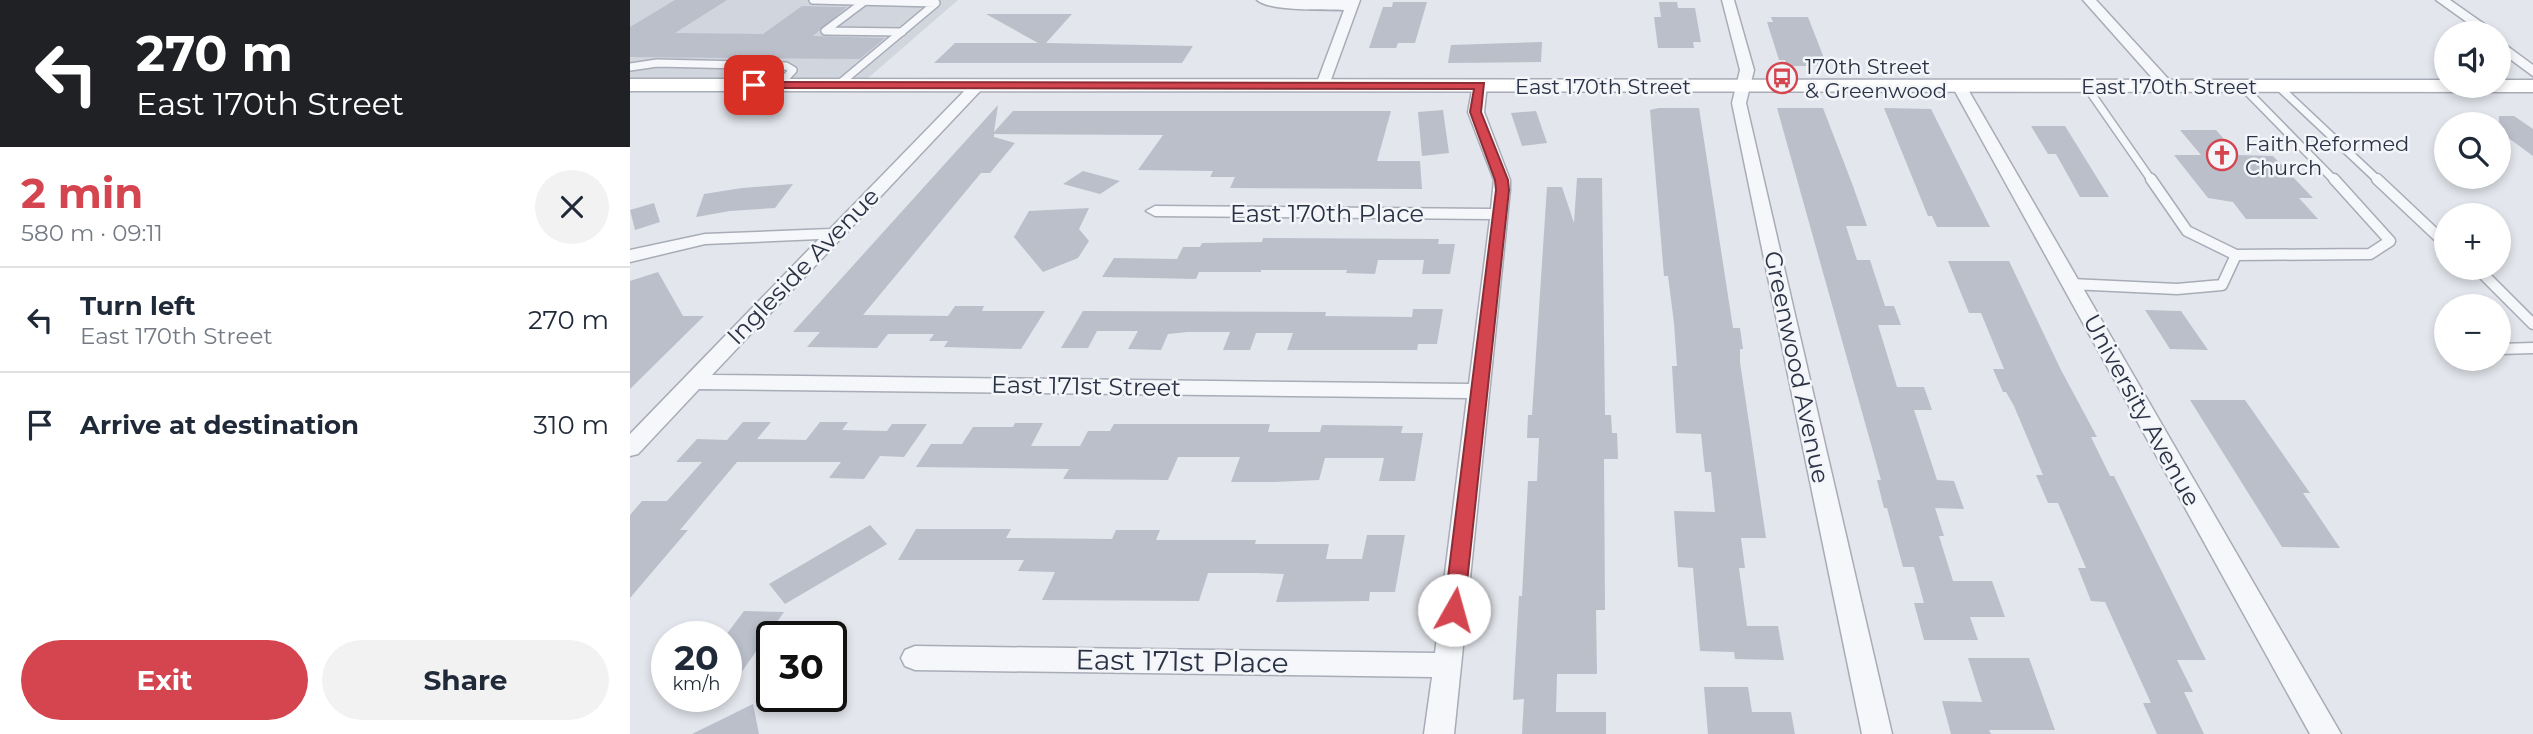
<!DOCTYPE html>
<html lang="en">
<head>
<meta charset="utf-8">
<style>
  :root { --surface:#fff; --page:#f2f2f3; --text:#1f2937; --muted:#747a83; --line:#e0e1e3; --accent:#d44550 }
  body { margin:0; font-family:Montserrat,sans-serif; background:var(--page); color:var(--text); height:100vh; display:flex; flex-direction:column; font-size:26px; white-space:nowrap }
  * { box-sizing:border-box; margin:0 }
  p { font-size:23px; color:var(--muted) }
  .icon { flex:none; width:38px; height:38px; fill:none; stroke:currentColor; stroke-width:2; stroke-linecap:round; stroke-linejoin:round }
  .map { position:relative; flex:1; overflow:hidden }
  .side { display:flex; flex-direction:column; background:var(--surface); width:630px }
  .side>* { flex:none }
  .hud { background:#202124; color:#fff; overflow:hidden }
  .fabs { position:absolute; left:1804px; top:21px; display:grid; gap:14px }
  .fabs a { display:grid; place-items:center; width:77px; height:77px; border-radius:50%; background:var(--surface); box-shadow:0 4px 10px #0003; font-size:35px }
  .speed { position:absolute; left:21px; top:621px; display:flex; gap:14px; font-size:35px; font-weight:700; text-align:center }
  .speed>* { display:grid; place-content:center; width:91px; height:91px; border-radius:50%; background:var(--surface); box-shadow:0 4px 10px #0003; line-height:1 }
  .speed small { font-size:18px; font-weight:400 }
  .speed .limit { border:4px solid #111; border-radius:10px; background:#fff; color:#111 }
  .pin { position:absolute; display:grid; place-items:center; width:60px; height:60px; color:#fff; margin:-30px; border-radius:14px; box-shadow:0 4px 10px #0006 }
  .me { position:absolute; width:77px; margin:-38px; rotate:7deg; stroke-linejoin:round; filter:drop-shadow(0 0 5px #0008) }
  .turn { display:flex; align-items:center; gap:24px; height:147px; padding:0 21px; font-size:32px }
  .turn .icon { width:91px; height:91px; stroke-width:2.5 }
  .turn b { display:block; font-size:49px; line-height:60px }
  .round { display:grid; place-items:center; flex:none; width:74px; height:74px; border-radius:37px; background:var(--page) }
  .summary { display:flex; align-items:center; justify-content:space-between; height:119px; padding:0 21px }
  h1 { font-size:42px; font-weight:700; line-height:52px; color:var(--accent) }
  .cta { display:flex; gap:14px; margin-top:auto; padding:14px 21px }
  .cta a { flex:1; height:80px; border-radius:42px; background:var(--accent); color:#fff; font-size:28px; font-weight:700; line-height:80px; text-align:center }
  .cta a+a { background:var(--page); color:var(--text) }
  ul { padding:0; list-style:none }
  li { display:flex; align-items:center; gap:21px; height:105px; padding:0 21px; border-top:2px solid var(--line) }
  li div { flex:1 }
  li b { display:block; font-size:26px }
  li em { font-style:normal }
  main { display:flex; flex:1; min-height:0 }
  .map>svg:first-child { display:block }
  .built { fill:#d1d5de }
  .building { fill:#babfca }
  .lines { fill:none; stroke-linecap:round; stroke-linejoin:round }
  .lane-far1-casing { stroke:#a8acb7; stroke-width:10 }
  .lane-casing { stroke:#a8acb7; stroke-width:13 }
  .street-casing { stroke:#a8acb7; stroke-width:3 }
  .secondary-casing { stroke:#a8acb7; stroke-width:3 }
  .lane-far1 { stroke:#f6f7fa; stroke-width:7 }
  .lane { stroke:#f6f7fa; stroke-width:10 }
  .street { fill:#f6f7fa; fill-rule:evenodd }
  .secondary { fill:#fff; fill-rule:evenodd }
  .route { fill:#d44550; stroke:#8a2d34; stroke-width:2 }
  .labels { text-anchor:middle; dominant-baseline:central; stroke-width:5; stroke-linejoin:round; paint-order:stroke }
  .far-poi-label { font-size:21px; fill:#2a3245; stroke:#f3f5f9; text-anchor:start }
  .far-street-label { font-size:21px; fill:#2a3245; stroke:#f3f5f9 }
  .street-label { font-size:24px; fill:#2a3245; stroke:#f3f5f9 }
  .near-street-label { font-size:28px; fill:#2a3245; stroke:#f3f5f9 }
</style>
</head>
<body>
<main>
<section class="side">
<div class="hud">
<div class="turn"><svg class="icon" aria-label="left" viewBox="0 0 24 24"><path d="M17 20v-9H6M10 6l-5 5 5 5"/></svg><div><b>270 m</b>East 170th Street</div></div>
</div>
<div class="summary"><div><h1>2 min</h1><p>580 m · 09:11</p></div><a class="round"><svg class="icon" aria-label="close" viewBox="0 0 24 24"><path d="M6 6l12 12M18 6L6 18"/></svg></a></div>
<ul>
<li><svg class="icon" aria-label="left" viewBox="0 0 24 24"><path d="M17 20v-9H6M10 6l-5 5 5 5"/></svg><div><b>Turn left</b><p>East 170th Street</p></div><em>270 m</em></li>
<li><svg class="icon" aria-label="arrive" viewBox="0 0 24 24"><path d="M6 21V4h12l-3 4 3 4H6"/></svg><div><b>Arrive at destination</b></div><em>310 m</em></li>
</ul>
<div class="cta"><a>Exit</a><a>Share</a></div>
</section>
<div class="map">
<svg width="1903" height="734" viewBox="0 0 1903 734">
  <rect width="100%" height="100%" fill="#e3e6ec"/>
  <!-- built -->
  <path class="built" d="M0,0H328L238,78H0Z"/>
  <!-- building -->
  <g class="building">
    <path d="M45,0H97L45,33L133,34L172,6L208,7H217L183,36L255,38L230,59L0,57V27Z"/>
    <path d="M763,2H797L785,43H768L766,48H739L753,7H762Z"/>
    <path d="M1029,2H1047L1048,8H1065L1071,42H1063L1064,48H1028L1024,17H1031Z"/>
    <path d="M356,14H442L416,43L563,46L552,63H304L325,43H408Z"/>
    <path d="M1141,17H1178L1197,66H1157L1155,60H1149L1137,22H1143Z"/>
    <path d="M912,42L911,62L818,63L821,45Z"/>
    <path d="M368,105L364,132L383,111H761L747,161H790L792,189L600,188L605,177H580L583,171L508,170L533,135L364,134V137L385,143L360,173H351L233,315L318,316L325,306H354L352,311H415L391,349L314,347L318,341H299L304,334H258L247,348L177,347L190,332H163Z"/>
    <path d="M1029,108H1069L1103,328H1110L1113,349H1110V362L1136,538H1111L1115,568H1109L1117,626H1148L1154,660L1105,659L1104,652L1070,651L1063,568L1048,567L1044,511L1085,512L1081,472H1075L1071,434L1046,433L1042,366H1047L1044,323L1038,276H1034L1020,110Z"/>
    <path d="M1147,108H1193L1223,186L1237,226H1216L1227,260H1240L1255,306H1264L1271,325H1248L1267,387H1294L1302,410H1284L1307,480L1324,481L1334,509L1305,508L1314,536H1309L1323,581H1362L1375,617H1340L1348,640H1294L1284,603H1294L1284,567H1273L1257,508H1254L1247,480H1251L1239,437Z"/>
    <path d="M1254,108L1301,109L1360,227H1307L1302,216H1298Z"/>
    <path d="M813,110L819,153L792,156L788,112Z"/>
    <path d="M906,111L917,143L892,146L881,113Z"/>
    <path d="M1869,116H1884L1903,129V156L1869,131Z"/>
    <path d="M1401,126H1435L1479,197H1450L1426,154H1418Z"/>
    <path d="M1550,130H1586L1608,155L1643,156L1683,198H1669L1688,219H1616L1603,202L1578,198L1544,155H1571Z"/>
    <path d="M453,171L490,181L470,194L433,184Z"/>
    <path d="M947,178H972L975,415H981L982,433H987L988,459H974L975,610H966L967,674H927L926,712H976V734H892L894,699L883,700L889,596H892L898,481H907L909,438H897L898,415H902L917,187H932L944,223Z"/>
    <path d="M163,184L145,208L100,211L66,217L74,194L112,188Z"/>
    <path d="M24,203L30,222L5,230L0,210Z"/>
    <path d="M459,208L449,229L459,241L448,258L413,272L384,237L399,211Z"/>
    <path d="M633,238L809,239L808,244H825L820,274H792L794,260H748L745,274L716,273L717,270H631V272H569L566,279L472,277L484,258L547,259L553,247H570L572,243L632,242Z"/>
    <path d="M1318,261H1379L1431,370L1467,437H1461L1480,476H1484L1576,660H1547L1563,692H1554L1574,734H1527L1513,703H1521L1475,602L1461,601L1448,568H1456L1428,503H1418L1406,475H1413L1384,406L1376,392H1373L1363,369H1374L1351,313H1339Z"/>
    <path d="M28,272L53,316H74L0,389V281Z"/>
    <path d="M783,309H813L807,344H788L787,350H657L663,333H626L620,350H593L600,332H558L538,334L531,350L498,349L508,331H467L458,348H431L453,311L696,312L695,316L782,317Z"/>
    <path d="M1515,310L1551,311L1578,350L1540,349Z"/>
    <path d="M1560,400H1615L1680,493H1673L1710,548L1652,547Z"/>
    <path d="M113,422H141L127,439L176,440L190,422H218L212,430L257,431L262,424H297L274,457L250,456L234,479L199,478L211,462H107L50,530H58L0,598V515L12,501H37L72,462H46L67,439L97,440Z"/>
    <path d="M385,423H413L401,446H450L458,431H480L484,424H640L638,432H690L692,425L773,426L771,433H793L785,481H749L754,458H695L689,480L644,482H601L610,457H548L538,480L433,479L439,469L286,467L301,444H332L343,427H383Z"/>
    <path d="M240,525L257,544L155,604L139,584Z"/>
    <path d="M286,529H381L376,538L482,539L486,530H530L526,540H626L625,544H699L696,559H732L737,535H775L765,592H740L739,601L646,602L654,574L627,573H578L569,601L412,600L425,572L388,571L394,560H268Z"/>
    <path d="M114,611L154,612L96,694V635Z"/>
    <path d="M1338,658H1399L1425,730H1359L1361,734H1321L1312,701L1352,702Z"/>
    <path d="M1074,687H1118L1122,712H1161L1165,734H1078Z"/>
    <path d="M123,704L129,734H62Z"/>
  </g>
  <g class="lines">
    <!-- lane-far1 casing -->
    <g class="lane-far1-casing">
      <g id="lane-far1">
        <path d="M183,0L306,3L208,85"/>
        <path d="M235,1L195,31L272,32"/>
        <path d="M0,67L27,63L156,66L163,70L149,85"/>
        <path d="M1456,86L1522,181"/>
        <path d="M1612,86L1705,181"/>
        <path d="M1648,86L1749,181"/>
      </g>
    </g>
    <!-- lane casing -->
    <g class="lane-casing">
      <g id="lane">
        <path d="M1521,179L1557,231L1606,255L1740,254L1760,241L1704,179"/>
        <path d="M1747,179L1816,244"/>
        <path d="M1847,268L1903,324"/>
        <path d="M1441,284L1547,289L1592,285L1606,255"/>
        <path d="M1869,349L1903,348"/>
      </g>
    </g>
    <!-- street casing -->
    <g class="street-casing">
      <g id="street">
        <path d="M627,0H730L698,88H688L686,85L714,10C693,9 642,12 627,0Z"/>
        <path d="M1092,0H1104L1124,70L1116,103L1262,734H1232L1102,103L1110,70Z"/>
        <path d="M1453,0H1466L1542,83L1544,86L1542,89H1532Z"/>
        <path d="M1806,0H1820L1867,33H1852Z"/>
        <path d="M1869,40L1903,65V76L1869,51Z"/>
        <path d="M348,81L355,85L353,88L82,375L839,384L860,219L525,216L516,211L525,206L861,209L864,180L838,112L843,85L845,82H855L857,85L854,112L880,180V190L824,734H794L802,677L285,670L275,666L271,658L275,650L285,646L805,653L837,398L69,389L8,454L0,456V434L189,239L75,244L0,262V250L75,234L200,229L343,82Z"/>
        <path d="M1329,82L1336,86L1711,734H1680L1322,86Z"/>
      </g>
    </g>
    <!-- secondary casing -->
    <g class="secondary-casing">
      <path id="secondary" d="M0,79L1816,80V86H1869V80H1903V92L0,91Z"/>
    </g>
    <!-- lane-far1 -->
    <use href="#lane-far1" class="lane-far1"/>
    <!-- lane -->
    <use href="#lane" class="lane"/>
    <!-- street -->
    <use href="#street" class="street"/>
    <!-- secondary -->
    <use href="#secondary" class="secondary"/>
  </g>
  <!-- route -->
  <path class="route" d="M124,82L854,83L851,112L878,180L879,190L834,610L832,616L824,618L817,616L814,610L866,190L865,180L840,112L844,89L120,88L118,85Z"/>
  <!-- icons -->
  <defs>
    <g id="bus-ring" transform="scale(1.575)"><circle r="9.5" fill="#f3f5f9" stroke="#d44550" stroke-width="1.5"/><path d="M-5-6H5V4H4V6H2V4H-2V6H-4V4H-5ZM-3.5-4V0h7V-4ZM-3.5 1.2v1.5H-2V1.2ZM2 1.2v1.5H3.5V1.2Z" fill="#d44550"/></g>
    <g id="church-ring" transform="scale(1.575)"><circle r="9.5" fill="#f3f5f9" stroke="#d44550" stroke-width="1.5"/><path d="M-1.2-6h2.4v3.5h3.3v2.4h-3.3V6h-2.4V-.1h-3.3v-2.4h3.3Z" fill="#d44550"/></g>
  </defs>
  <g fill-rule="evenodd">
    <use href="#bus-ring" x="1152" y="78"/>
    <use href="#church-ring" x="1592" y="155"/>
  </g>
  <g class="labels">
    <!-- far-poi labels -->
    <g class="far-poi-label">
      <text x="1175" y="66">170th Street<tspan x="1175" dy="24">&amp; Greenwood</tspan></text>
      <text x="1615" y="143">Faith Reformed<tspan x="1615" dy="24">Church</tspan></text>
    </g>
    <!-- far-street labels -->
    <g class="far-street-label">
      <text x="973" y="86">East 170th Street</text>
      <text x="1539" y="86">East 170th Street</text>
    </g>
    <!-- street labels -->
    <g class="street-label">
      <text x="697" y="213">East 170th Place</text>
      <text transform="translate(173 266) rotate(-46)">Ingleside Avenue</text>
      <text transform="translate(1167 367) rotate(78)">Greenwood Avenue</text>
      <text transform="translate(456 386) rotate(1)">East 171st Street</text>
      <text transform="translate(1512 410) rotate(61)">University Avenue</text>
    </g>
    <!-- near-street labels -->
    <g class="near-street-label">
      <text transform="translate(552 661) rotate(1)">East 171st Place</text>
    </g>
  </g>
</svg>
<div class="fabs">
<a><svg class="icon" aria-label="sound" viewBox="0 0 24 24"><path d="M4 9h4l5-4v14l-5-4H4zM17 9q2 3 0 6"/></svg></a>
<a><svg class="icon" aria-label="search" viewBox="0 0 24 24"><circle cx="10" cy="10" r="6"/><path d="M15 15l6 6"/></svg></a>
<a>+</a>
<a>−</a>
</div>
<div class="speed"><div>20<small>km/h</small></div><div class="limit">30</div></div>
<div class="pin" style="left:124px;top:85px;background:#d93025"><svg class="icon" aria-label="arrive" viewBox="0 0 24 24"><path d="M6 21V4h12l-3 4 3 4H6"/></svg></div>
<svg class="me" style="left:824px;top:610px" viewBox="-20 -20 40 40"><circle r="19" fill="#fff"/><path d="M0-13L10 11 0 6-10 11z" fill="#d44550"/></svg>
</div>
</main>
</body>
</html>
